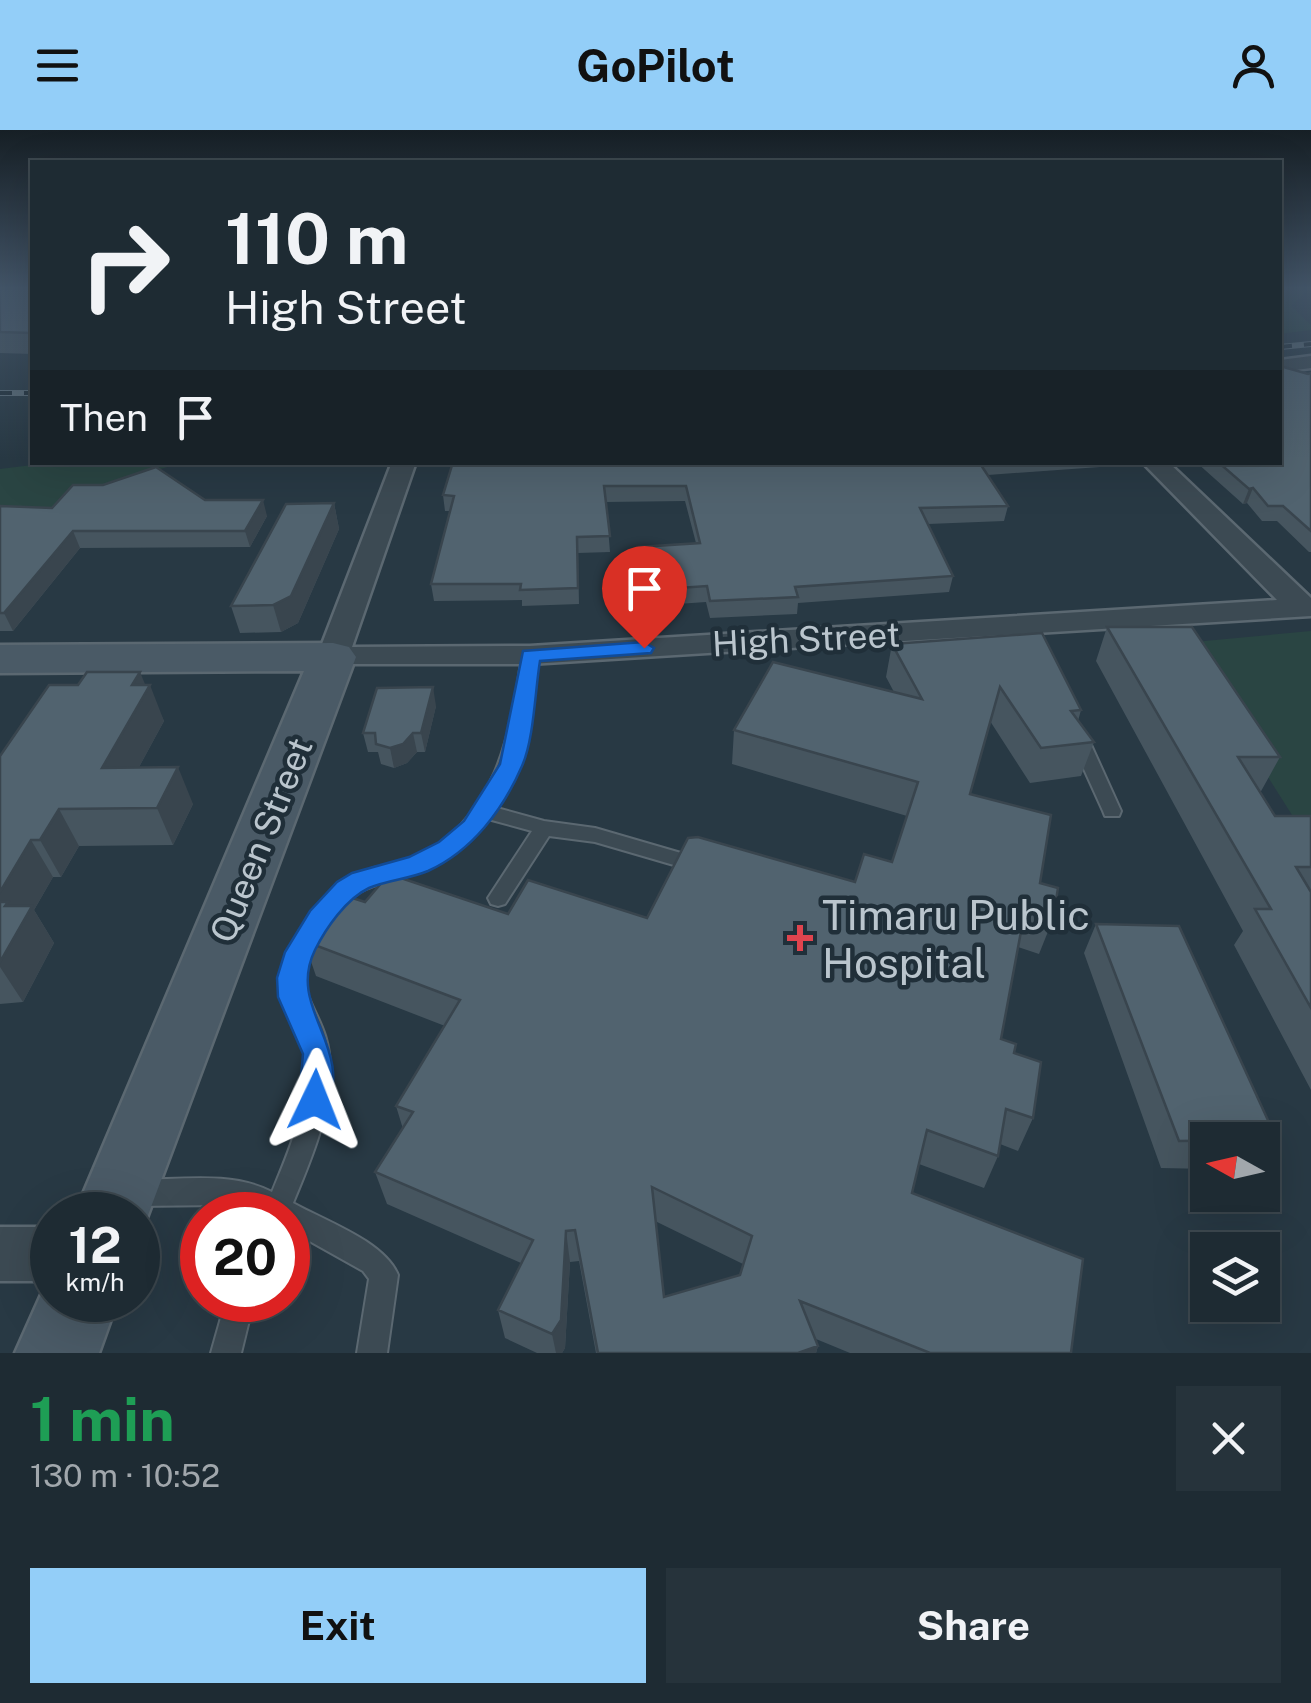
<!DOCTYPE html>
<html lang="en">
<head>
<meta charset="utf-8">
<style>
  :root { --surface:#1e2b33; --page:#26333b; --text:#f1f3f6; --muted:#a1a7ac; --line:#3c474e; --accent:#93cef8 }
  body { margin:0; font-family:"Public Sans",sans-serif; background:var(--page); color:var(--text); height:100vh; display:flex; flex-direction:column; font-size:38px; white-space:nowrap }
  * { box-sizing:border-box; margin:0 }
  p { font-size:32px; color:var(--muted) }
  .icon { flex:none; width:55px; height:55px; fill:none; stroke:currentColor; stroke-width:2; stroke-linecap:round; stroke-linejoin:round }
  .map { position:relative; height:1223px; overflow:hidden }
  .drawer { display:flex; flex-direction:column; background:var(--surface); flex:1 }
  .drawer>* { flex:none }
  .banner { position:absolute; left:30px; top:30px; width:1252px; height:305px; border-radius:0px; box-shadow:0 10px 40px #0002,0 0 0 2px var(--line); background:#1e2b33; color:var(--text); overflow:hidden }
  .needle { width:65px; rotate:278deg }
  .tools { position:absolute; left:1190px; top:992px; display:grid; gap:20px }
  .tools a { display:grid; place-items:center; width:90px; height:90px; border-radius:0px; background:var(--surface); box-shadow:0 10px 40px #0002,0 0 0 2px var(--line); font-size:50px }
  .speed { position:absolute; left:30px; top:1062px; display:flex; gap:20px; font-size:50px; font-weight:700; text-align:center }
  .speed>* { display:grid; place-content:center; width:130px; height:130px; border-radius:50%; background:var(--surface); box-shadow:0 10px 40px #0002,0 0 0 2px var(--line); line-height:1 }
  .speed small { font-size:25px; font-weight:400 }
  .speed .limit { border:15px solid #d22; background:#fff; color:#111 }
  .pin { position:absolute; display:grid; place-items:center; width:85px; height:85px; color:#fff; margin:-102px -42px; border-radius:50% 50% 50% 0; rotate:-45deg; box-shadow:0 0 10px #0007 }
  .pin .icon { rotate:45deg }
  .me { position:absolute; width:110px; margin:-55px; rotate:2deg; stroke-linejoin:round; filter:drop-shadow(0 0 8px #0008) }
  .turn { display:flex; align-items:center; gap:35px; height:210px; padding:0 30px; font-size:45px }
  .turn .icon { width:130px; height:130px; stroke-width:2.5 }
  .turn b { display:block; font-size:70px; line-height:85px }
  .then { display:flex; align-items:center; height:95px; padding:0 30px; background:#0003; gap:20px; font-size:38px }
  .round { display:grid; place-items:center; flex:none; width:105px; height:105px; border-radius:0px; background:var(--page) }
  .head { display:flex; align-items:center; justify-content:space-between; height:170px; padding:0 30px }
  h1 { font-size:60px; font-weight:700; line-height:75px; color:#1e9e55 }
  .primary-button { display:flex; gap:20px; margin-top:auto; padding:20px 30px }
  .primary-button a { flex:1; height:115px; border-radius:0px; background:var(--accent); color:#111; font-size:40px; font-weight:700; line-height:115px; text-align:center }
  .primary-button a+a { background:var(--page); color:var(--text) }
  header { display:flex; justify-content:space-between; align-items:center; height:130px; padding:0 30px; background:var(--accent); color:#111; font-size:45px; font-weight:700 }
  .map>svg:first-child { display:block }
  .green { fill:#2a4543 }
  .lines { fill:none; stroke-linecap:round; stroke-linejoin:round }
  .lane-casing { stroke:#5b6871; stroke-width:4 }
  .street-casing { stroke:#5b6871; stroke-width:5 }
  .secondary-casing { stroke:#5b6871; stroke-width:5 }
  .lane { fill:#3c4a53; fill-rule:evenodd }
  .street { fill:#3c4a53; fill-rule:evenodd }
  .secondary { fill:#4a5a66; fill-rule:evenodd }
  .rail-casing { stroke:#5e6f7a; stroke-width:6 }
  .rail { stroke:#202f39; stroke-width:4; stroke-dasharray:12; stroke-linecap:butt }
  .wall { fill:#46555f; fill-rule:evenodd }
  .shaded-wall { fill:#39454e }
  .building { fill:#51636f; stroke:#39454e; stroke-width:2.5; fill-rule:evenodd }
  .route { fill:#1a73e8; stroke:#114b97; stroke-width:2.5 }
  .health-dot { fill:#e0444e; stroke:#202f39; stroke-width:4 }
  .labels { text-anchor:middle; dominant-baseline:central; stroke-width:9; stroke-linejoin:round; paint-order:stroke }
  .street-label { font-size:35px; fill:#bac5cd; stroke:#202f39 }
  .near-poi-label { font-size:42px; fill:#bac5cd; stroke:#202f39; text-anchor:start }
</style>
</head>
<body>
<header><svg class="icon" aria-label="menu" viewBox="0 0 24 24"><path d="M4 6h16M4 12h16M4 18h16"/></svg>GoPilot<svg class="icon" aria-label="person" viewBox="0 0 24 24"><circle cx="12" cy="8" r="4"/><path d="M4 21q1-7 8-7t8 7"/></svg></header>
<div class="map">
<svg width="1311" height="1223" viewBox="0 0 1311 1223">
  <rect width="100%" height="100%" fill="#283944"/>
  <!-- green -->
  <g class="green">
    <path d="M1280,158H1310L1291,176L1311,195V200L1280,204Z"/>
    <path d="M56,332L181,333L76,364L67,386L0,387V339Z"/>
    <path d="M1311,501V715L1183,513Z"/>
  </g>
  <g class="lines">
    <!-- lane casing -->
    <g class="lane-casing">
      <g id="lane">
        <path d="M530,520L538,525C532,579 523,630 497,678L544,691L595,698L698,728L701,733L698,738L691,740L595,712L549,706L505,774L498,776L491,774L488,768L532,701L488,689C471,711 449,730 423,741C382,757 361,749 331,790C273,869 331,870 330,940C330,986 310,1032 293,1073C325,1091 384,1111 398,1145L387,1223H357L369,1149L363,1141L288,1099V1085H262L250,1079L222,1075L136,1076L127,1072L123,1063L127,1054L136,1050C179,1050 232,1041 272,1062C289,1021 309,975 306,930C303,875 262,868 297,807C316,775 337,749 374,738C387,735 400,734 412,729C495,693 511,606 522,525Z"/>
        <path d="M1078,600L1087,606L1121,681L1119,686H1105L1103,681L1069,606Z"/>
        <path d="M226,1170H254L241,1223H211Z"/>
      </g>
    </g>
    <!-- street casing -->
    <g class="street-casing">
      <g id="street">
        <path d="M1311,226V238L1280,242V230Z"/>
        <path d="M392,332H416L352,517L530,516L1277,470L1142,332H1168L1311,468V486L530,534H322L317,527Z"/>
        <rect x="0" y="1097" width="52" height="54"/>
      </g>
    </g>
    <!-- secondary casing -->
    <g class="secondary-casing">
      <g id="secondary">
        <path d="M333,513L349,517L356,527L138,1112V1085H74L304,541L0,543V515Z"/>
        <path d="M52,1140V1170H118L99,1223H15Z"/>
      </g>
    </g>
    <!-- lane -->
    <use href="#lane" class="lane"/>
    <!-- street -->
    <use href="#street" class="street"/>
    <!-- secondary -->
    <use href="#secondary" class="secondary"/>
    <!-- rail casing -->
    <g class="rail-casing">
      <g id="rail">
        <path d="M1280,217L1311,214"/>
        <path d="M0,263H32"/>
      </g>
    </g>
    <!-- rail -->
    <use href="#rail" class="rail"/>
  </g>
  <!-- wall -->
  <g class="wall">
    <path d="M0,158H32V224L0,223Z"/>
    <path d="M1311,243V422H1309L1277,391H1262L1247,373L1243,374L1196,332H1280L1308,244Z"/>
    <path d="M453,332H1101L1100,337L988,345L1008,376L1004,391L928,394L953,446L949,462L798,473L797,484L710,488L706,472L649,476L640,432L639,417L696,413L685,371L606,372L610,422L578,423L579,474L522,476V470L434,471L431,454L450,381H445L443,365Z"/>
    <path d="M103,355L205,370L267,386L250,417L80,418L13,501H0V376L52,378Z"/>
    <path d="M334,373L339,399L298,493L281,502L240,503L231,476Z"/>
    <path d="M1107,497L1280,627L1260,663L1275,686H1311V960L1234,815L1243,801L1096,531Z"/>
    <path d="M892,514L1081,580L1078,591L1094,612L1081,646L1030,653L990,591L970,664L1040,753L1053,789L1039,824L1018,817L1001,909L1014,923L1033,988L1018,1021L1000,1014L998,1026L984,1058L919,1034L912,1063L1071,1223H850L816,1209L818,1216L816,1223H596L579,1131L570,1132L565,1218L562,1223H537L505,1208L498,1180L521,1133L387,1074L375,1042L403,999L396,976L445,896L316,846L304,811L365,772L508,784L647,788L855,752L892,732L907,686L732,634L734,600L894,562L886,547ZM655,1091L743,1134L740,1145L664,1167Z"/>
    <path d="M78,555H146L164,591L139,637L193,674L173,715L79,716L61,747H53L34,780L54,813L23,872L0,874V626Z"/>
    <path d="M436,576L425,622H417L407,633L394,638L381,634L378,622H368L363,603Z"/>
    <path d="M1096,794L1278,1012L1262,1033V1010H1208V1039L1161,1038L1084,823Z"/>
  </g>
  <!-- shaded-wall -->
  <g class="shaded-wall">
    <path d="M1253,358L1247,373L1243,374L1249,359Z"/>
    <path d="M263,370L267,386L250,417L245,401Z"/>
    <path d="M334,373L339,399L298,493L281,502L273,475Z"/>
    <path d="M73,401L80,418L13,501L4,483Z"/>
    <path d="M140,542L147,559L150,555L164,591L119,674L102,638L132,555Z"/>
    <path d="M433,557L436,576L425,622L421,603Z"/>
    <path d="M413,603L417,622L407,633L394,638L390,618Z"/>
    <path d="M178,637L193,674L173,715L157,678Z"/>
    <path d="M59,679L79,716L61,747L40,710Z"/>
    <path d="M31,710L53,747L34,780L54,813L23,872L0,837V762Z"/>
    <path d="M566,1101L570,1132L565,1218L562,1223H556L552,1204Z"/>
    <path d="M818,1216L816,1223H798Z"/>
  </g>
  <!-- building -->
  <g class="building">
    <path d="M0,158H32V203L0,202Z"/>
    <path d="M1280,236L1308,244L1311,243V401L1283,376H1268L1253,358L1249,359L1218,332H1280Z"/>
    <path d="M453,332H979L1008,376L920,378L953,446L795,457L798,467L710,471L707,456L649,460L639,417L700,413L686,356H604L610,406L577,407L578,458L520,460L521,454H431L454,366L443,365Z"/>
    <path d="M156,337L205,370H263L245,401H73L4,483H0V376L52,378L73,355H103Z"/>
    <path d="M334,373L291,466L273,475L231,476L286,374Z"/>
    <path d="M1107,497H1192L1280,627H1238L1275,686H1311V737H1296L1311,762V878L1255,779H1271Z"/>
    <path d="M1042,503L1081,580L1071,581L1094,612L1041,618L1000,557L970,664L1051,685L1040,753L1058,758L1053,789L1025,780L1001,909L1016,914L1014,923L1041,932L1033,988L1006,979L998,1026L927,1000L912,1063L1083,1129L1071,1223H930L800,1171L818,1216L798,1223H598L575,1100L566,1101L561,1190L552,1204L498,1180L533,1110L375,1042L413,982L396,976L460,870L304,811L343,765L365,772L389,744L508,784L528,750L647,788L688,708L698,707L855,752L864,724L892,732L918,652L734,600L773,532L922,569L892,514ZM652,1057L752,1106L740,1145L664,1167Z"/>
    <path d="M87,542H140L132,555H150L102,638L178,637L157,678L59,679L40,710H31L0,762V626L49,555H78Z"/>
    <path d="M433,557L421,603H413L403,614L390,618L376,614L375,603H363L377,558Z"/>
    <path d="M0,772H8L5,776H32L0,832Z"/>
    <path d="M1096,794L1179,796L1278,1012H1262V1010L1179,1011Z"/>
  </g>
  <!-- sky -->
  <linearGradient id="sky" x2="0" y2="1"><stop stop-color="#161f25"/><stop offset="0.48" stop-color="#425467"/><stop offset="1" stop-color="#425467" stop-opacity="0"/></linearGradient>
  <rect width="1311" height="329" fill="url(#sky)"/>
  <!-- route -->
  <path class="route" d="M644,512L654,518L651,523L540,531C535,561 534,609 522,636C503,680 472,721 428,741C409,749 388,750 369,758C346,769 326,798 315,820C286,879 355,916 326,980L315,985L304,980L299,970L303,924L278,867L277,848L285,822L310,781L337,752L352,743L409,727L439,712L464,691L500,634L523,521Z"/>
  <!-- markers -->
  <path class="health-dot" d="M795 793h10v10h10v10h-10v10h-10v-10h-10v-10h10z"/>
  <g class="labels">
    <!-- street labels -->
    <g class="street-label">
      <text transform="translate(806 509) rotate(-3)">High Street</text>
      <text transform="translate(261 710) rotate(-68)">Queen Street</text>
    </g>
    <!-- near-poi labels -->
    <g class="near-poi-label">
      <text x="822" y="784">Timaru Public<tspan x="822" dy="48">Hospital</tspan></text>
    </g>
  </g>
</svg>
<div class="tools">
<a><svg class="needle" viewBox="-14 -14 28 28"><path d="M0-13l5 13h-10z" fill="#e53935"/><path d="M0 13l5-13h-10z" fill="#a1a7ac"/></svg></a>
<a><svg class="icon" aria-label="layers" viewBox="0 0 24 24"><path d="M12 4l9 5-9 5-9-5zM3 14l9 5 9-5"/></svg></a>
</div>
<div class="speed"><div>12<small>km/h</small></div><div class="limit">20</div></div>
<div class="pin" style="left:644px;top:518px;background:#d93025"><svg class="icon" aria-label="arrive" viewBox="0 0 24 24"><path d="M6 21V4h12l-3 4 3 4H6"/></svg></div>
<svg class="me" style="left:315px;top:970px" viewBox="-20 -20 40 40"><path d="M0-17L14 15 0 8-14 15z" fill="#1a73e8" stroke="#fff" stroke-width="4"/></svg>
<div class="banner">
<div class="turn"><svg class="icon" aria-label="right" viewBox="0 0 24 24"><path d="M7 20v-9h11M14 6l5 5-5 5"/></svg><div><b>110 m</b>High Street</div></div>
<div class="then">Then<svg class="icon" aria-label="arrive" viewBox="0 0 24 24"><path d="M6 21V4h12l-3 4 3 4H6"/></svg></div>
</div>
</div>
<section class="drawer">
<div class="head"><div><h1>1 min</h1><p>130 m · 10:52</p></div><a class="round"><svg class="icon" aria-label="close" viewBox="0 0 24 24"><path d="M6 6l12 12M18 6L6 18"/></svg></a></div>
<div class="primary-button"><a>Exit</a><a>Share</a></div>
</section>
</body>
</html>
